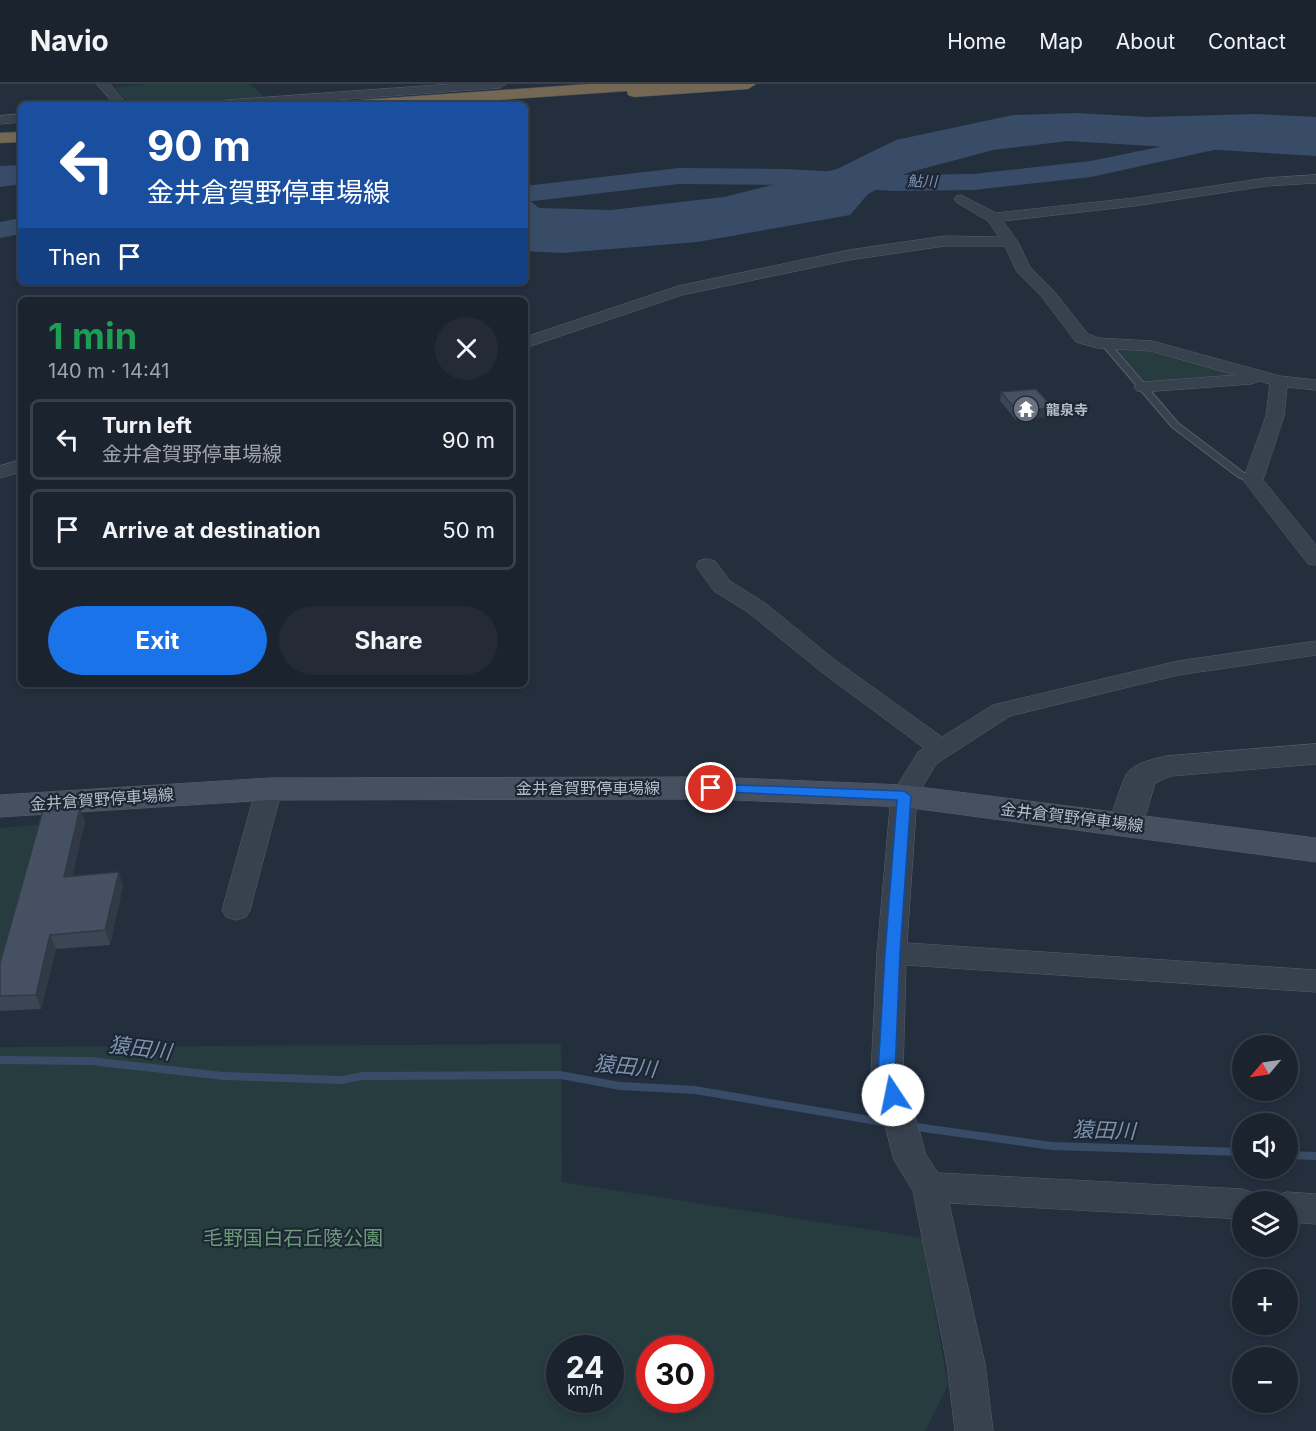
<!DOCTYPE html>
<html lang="en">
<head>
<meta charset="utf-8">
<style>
  :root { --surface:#1b232e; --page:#242b36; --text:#f1f3f6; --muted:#a0a4aa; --line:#39404a; --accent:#1a73e8 }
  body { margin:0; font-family:Inter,"Noto Sans JP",sans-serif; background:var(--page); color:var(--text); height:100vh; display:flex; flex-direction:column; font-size:22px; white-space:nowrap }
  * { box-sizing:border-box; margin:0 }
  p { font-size:20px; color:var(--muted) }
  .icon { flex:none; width:33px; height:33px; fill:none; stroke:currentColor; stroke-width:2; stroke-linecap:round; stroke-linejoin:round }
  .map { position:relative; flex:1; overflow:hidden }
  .side { position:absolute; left:18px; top:213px; width:510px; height:390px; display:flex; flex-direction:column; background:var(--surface); border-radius:9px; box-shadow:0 3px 9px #0003,0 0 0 2px var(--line) }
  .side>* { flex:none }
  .hud { position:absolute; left:18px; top:18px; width:510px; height:183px; border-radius:9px; box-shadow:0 3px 9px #0003,0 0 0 2px var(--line); background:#1a4fa0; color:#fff; overflow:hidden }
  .needle { width:39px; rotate:241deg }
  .buttons { position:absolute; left:1232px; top:951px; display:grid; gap:12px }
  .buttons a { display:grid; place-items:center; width:66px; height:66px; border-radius:50%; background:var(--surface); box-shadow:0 3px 9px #0003,0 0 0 2px var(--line); font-size:30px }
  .speed { position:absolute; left:546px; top:1251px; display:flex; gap:12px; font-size:30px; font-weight:700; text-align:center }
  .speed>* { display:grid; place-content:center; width:78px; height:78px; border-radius:50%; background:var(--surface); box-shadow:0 3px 9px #0003,0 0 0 2px var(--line); line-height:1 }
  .speed small { font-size:15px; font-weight:400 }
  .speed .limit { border:9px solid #d22; background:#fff; color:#111 }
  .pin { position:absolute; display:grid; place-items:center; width:51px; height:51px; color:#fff; margin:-26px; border:3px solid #fff; border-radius:50%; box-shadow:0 2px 6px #0007 }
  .me { position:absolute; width:66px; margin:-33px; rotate:349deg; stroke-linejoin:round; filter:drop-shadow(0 0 4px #0008) }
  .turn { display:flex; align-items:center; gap:21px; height:126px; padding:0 30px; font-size:27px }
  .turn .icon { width:78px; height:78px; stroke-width:2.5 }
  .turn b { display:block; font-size:42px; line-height:51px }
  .then { display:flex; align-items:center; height:57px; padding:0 30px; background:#0003; gap:12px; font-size:22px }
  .round { display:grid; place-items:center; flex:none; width:63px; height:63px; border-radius:32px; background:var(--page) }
  .overview { display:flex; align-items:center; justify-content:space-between; height:102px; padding:0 30px }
  h1 { font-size:36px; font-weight:700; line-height:45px; color:#1e9e55 }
  .primary-button { display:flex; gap:12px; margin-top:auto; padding:12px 30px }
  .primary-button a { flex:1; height:69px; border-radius:36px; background:var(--accent); color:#fff; font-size:24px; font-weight:700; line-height:69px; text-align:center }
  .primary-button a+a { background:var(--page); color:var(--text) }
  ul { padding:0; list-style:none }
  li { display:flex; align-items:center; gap:18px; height:81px; margin:0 12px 9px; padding:0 18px; border:3px solid var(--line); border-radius:9px }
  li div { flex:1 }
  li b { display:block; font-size:22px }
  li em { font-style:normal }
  header { display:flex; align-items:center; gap:36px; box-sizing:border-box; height:84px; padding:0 30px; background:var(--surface); border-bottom:2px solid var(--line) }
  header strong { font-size:28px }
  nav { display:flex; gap:33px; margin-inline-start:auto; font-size:21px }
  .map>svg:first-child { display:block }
  .green { fill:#263c3f; fill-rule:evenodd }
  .water { fill:#394c67 }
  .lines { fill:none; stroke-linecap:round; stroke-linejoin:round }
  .stream { fill:#394c67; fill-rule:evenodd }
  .river { fill:#394c67; fill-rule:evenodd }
  .service-casing { stroke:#565f6c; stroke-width:2 }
  .minor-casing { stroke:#565f6c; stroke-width:1 }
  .tertiary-casing { stroke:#565f6c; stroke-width:1 }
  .secondary-casing { stroke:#565f6c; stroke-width:1 }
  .motorway-casing { stroke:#434c59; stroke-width:1 }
  .service { fill:#38414e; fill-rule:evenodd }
  .minor { fill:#38414e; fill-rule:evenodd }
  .tertiary { fill:#38414e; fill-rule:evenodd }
  .secondary { fill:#465061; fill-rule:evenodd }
  .motorway { fill:#746855; fill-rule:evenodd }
  .wall { fill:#3b4654 }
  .shaded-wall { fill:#303945 }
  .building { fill:#455162; stroke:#303945; stroke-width:1.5 }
  .route { fill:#1a73e8; stroke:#114b97; stroke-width:1.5 }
  .labels { text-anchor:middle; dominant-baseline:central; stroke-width:4.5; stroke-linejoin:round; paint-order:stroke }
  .far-poi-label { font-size:14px; font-weight:bold; fill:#b4bcc9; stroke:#1d2633; text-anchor:start }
  .far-water-label { font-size:15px; font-style:italic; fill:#7c92b1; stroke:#1d2633 }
  .street-label { font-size:16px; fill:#b4bcc9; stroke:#1d2633 }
  .near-park-label { font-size:20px; fill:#6b9a76; stroke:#1d2633 }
  .near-water-label { font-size:21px; font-style:italic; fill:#7c92b1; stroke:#1d2633 }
</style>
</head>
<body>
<header>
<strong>Navio</strong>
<nav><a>Home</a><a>Map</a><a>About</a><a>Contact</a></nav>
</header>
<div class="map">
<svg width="1316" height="1347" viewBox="0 0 1316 1347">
  <rect width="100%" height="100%" fill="#242f3e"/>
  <!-- green -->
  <g class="green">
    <path d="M143,0H250L264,13L131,21L115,4Z"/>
    <path d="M1116,264L1156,266L1247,292L1145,298Z"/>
    <path d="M48,740L0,914V744Z"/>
    <path d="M561,960L562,1098L922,1154L948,1301L925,1347H0V963ZM610,1264V1316H560V1264ZM650,1264H700V1316H650Z"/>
  </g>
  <!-- water -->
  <g class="water">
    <path d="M1078,29L1147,33L1255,30L1316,33V72L1068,57L993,66L907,89L868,110L850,131L697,158L562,169L525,167V113L539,124L611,126L724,113L837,85L896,56L1013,31Z"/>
    <path d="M21,81V100L0,103V82Z"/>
  </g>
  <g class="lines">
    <!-- stream -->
    <g class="stream">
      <path d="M0,972L91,973L223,988L341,992L363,988L560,987L620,998L695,1002L894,1036L897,1037L899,1040L897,1043L894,1044L695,1010L620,1006L560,995L363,996L341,1000L223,996L91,981L0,980Z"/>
      <path d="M909,1038L1052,1058L1242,1064V1072L1052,1066L909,1046L906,1045L904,1042L906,1039Z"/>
      <path d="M1287,1067L1316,1068V1076L1287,1075Z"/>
    </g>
    <!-- river -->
    <g class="river">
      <path d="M1316,39V53L1241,60L1091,93L973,106L896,107L785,101L679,100L525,118V102L679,84L785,85L896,91L973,90L1091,77L1241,46Z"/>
      <path d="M21,134V150L0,154V138Z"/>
    </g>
    <!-- service casing -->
    <g class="service-casing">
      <path id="service" d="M1102,257H1108L1178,339L1244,389L1256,394V398H1250L1238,393L1172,343L1102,261Z"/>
    </g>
    <!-- minor casing -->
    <g class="minor-casing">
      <g id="minor">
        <path d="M97,0H110L128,21H115Z"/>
        <path d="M451,0H506L500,4L266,21H209L215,17Z"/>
        <path d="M21,30V38L0,40V32Z"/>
        <path d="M1316,91V99L1266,102L1134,122L1003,137L1018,158L1030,183L1054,207L1088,250L1099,254L1152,257L1280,292L1316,296V306L1287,303L1284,332L1263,396L1316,461V481L1308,480L1243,396L1266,332L1270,300L1259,297L1251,300L1143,308L1137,307L1134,303L1137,299L1143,298L1236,291L1151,267L1097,264L1076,258L1042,213L1017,188L1005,162H945L849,176L682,211L525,264V253L678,202L849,166L945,152L999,153L988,137L956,118L954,115L956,112L961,111L996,129L1134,114L1266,94Z"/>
        <path d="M21,376V388L0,394V382Z"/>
        <path d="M707,475L715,477L730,497L765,519L835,576L942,653L993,621L1178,577L1316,557V571L1178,591L1010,632L936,680L917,712L907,859L1316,886V908L906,881L903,989L926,1071L938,1089L1242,1105L1254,1109L1258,1118H1242V1135L949,1119L985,1280L993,1347H955L947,1280L913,1107L894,1076L871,989L877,869L891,712L918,668L924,664L819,586L749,529L714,507L696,482L699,477Z"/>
        <path d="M269,696L278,699L282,705L250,826L246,833L236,836L226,833L222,826L256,705L260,699Z"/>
        <path d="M1287,1108L1316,1110V1140L1287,1138V1118H1272L1275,1112Z"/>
      </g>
    </g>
    <!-- tertiary casing -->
    <g class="tertiary-casing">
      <path id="tertiary" d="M1316,660V680L1171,692L1155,699L1147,727L1136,747L1124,750L1112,747L1107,739C1115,727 1122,692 1130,686C1138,678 1155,675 1166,672Z"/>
    </g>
    <!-- secondary casing -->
    <g class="secondary-casing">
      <path id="secondary" d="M711,693L904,701L1316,754V778L904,723L711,715L269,716L0,733V711L269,694Z"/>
    </g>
    <!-- motorway casing -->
    <g class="motorway-casing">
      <g id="motorway">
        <path d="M589,0H756L748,5L634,13L628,11L627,7L428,21H353L361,16Z"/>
        <path d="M21,48V58L0,59V49Z"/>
      </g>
    </g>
    <!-- service -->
    <use href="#service" class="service"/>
    <!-- minor -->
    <use href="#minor" class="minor"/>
    <!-- tertiary -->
    <use href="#tertiary" class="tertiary"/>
    <!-- secondary -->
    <use href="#secondary" class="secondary"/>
    <!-- motorway -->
    <use href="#motorway" class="motorway"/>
  </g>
  <!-- wall -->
  <g class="wall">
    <path d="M1001,308L1053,324L1051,333L1016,336L1000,317Z"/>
    <path d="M80,724L85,738L72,792L123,802L110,861L56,865L41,925L0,927V879Z"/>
  </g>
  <!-- shaded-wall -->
  <g class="shaded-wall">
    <path d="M1053,324L1051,333L1016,336L1017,327Z"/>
    <path d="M80,724L85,738L69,807L64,793Z"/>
    <path d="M119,788L123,802L110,861L105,846Z"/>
    <path d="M50,851L56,865L41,925L36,911Z"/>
  </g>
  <!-- building -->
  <g class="building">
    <path d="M1036,305L1053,324L1017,327L1001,308Z"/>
    <path d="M80,724L64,793L119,788L105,846L50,851L36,911L0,912V879L43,726Z"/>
  </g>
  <!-- route -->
  <path class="route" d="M711,700L904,707L911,712L900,869L895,989L902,1011L899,1016L893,1018L887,1016L878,989L885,869L897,716L706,707L704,704L706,701Z"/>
  <!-- icons -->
  <defs>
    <g id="temple-disc" transform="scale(1.35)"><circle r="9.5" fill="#6b7280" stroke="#1d2633"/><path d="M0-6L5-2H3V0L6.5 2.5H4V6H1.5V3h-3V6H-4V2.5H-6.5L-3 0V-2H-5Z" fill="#fff"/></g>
  </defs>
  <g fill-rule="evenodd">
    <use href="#temple-disc" x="1026" y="325"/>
  </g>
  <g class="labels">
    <!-- far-poi labels -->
    <g class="far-poi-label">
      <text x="1046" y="325">龍泉寺</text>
    </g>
    <!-- far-water labels -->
    <g class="far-water-label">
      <text transform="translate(922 97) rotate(1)">鮎川</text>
    </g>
    <!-- street labels -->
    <g class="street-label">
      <text x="588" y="704">金井倉賀野停車場線</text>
      <text transform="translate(102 715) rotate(-4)">金井倉賀野停車場線</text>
      <text transform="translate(1072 733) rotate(7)">金井倉賀野停車場線</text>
    </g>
    <!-- near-park labels -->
    <g class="near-park-label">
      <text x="293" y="1154">毛野国白石丘陵公園</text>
    </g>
    <!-- near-water labels -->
    <g class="near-water-label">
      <text transform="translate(140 964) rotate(7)">猿田川</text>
      <text transform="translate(625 982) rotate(6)">猿田川</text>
      <text transform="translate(1104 1046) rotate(2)">猿田川</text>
    </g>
  </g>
</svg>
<div class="buttons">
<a><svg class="needle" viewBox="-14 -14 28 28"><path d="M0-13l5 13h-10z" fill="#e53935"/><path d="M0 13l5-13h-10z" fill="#a0a4aa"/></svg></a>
<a><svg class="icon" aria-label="sound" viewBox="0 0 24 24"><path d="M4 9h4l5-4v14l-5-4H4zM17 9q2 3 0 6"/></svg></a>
<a><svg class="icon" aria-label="layers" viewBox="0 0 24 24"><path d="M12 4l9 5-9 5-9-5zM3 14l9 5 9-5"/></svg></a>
<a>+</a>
<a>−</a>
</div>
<div class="speed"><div>24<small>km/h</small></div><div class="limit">30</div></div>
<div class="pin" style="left:711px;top:704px;background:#d93025"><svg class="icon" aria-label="arrive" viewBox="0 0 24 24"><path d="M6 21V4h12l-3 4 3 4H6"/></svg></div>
<svg class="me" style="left:893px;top:1011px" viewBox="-20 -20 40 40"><circle r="19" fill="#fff"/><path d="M0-13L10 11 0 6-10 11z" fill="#1a73e8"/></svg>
<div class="hud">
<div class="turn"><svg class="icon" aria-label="left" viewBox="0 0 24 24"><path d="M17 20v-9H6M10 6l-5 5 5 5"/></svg><div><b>90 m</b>金井倉賀野停車場線</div></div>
<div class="then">Then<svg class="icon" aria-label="arrive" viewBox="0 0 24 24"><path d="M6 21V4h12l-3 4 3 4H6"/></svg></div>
</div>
<section class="side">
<div class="overview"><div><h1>1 min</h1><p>140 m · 14:41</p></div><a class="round"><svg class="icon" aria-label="close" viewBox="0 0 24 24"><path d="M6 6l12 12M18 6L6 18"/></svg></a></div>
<ul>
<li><svg class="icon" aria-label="left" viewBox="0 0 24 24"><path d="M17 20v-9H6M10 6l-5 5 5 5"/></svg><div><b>Turn left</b><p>金井倉賀野停車場線</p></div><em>90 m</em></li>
<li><svg class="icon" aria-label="arrive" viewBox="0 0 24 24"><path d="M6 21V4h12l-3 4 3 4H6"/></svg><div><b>Arrive at destination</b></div><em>50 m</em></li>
</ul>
<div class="primary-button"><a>Exit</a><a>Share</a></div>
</section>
</div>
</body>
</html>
